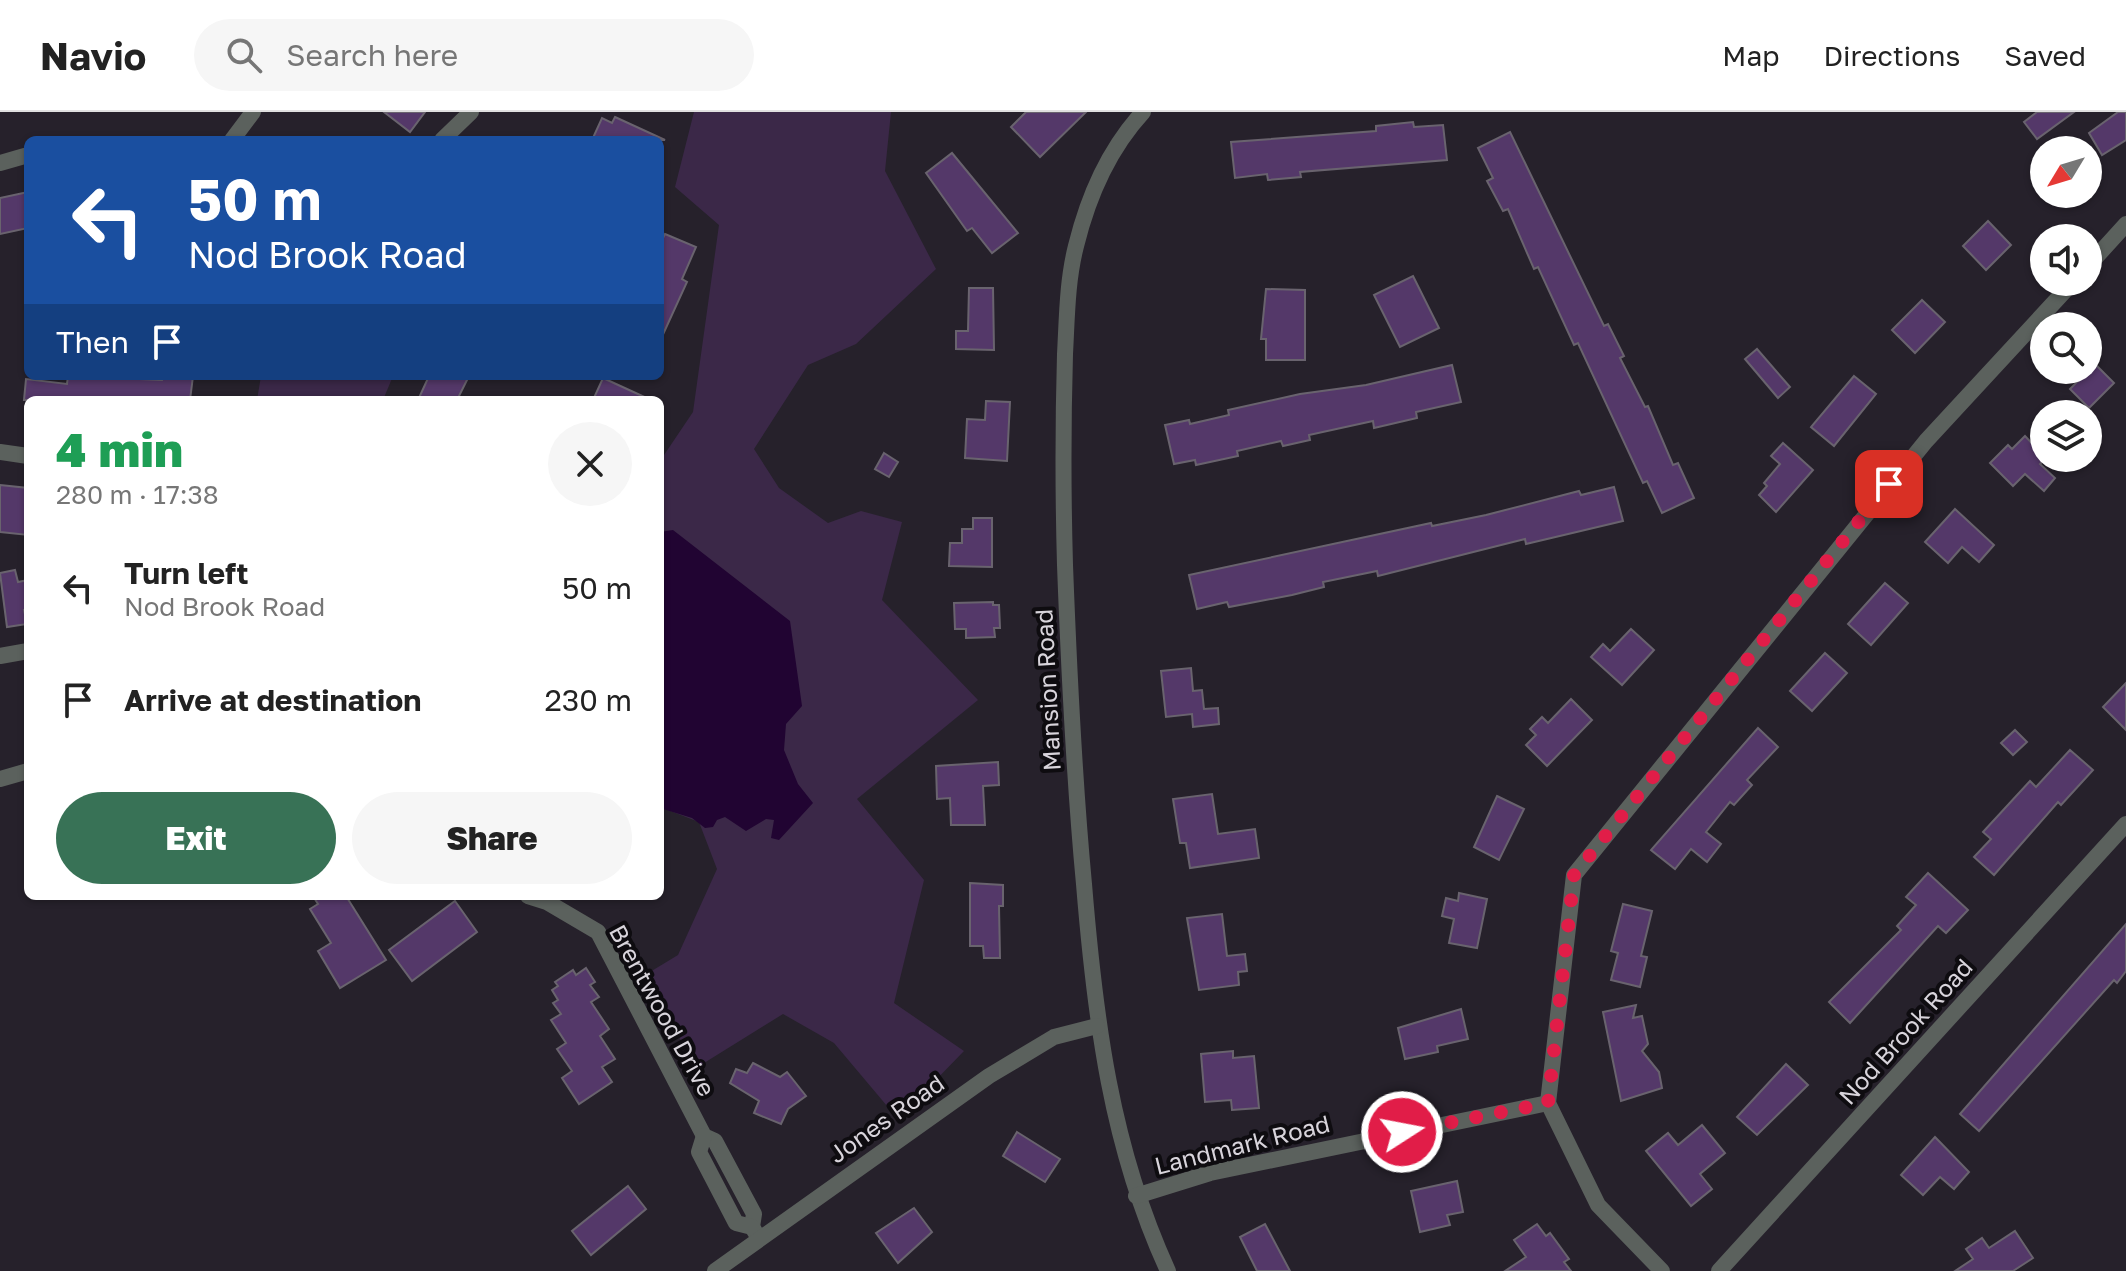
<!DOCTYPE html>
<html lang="en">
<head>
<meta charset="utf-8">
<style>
  :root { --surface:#fff; --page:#f6f6f6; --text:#222; --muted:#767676; --line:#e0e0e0; --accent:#387256 }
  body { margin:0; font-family:"Golos Text",sans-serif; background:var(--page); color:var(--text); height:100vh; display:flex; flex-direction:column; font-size:30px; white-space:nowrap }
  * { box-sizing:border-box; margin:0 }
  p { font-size:26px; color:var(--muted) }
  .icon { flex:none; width:44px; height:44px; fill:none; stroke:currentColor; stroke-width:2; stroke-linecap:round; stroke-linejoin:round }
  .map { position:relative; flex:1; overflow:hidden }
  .sheet { position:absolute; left:24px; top:284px; width:640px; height:504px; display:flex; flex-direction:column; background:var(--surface); border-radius:12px; box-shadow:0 2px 6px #0004 }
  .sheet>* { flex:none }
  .hud { position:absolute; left:24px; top:24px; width:640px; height:244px; border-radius:12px; box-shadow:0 2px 6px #0004; background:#1a4fa0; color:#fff; overflow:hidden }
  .needle { width:52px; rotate:232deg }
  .controls { position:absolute; left:2030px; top:24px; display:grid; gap:16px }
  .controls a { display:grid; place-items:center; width:72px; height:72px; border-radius:50%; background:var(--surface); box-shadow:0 2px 6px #0004; font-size:40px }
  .pin { position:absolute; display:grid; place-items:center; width:68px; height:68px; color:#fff; margin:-34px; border-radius:16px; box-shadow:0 4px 12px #0006 }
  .me { position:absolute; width:88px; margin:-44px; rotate:79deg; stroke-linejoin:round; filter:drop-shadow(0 0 6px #0008) }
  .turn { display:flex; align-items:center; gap:28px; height:168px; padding:0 32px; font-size:36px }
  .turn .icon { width:104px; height:104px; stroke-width:2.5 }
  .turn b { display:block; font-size:56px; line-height:68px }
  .then { display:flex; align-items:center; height:76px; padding:0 32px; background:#0003; gap:16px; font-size:30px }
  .round { display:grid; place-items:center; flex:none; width:84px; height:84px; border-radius:42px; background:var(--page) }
  .overview { display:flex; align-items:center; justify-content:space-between; height:136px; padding:0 32px }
  h1 { font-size:48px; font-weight:800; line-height:60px; color:#1e9e55 }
  .primary-button { display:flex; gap:16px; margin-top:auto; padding:16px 32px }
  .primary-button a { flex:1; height:92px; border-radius:48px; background:var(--accent); color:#fff; font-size:32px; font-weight:800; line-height:92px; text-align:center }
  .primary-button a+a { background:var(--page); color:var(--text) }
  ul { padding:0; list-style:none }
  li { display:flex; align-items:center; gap:24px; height:112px; padding:0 32px }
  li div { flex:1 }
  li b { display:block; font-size:30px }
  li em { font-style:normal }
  header { display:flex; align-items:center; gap:48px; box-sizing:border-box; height:112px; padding:0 40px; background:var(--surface); border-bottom:2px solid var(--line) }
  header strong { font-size:38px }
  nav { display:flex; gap:44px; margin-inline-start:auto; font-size:28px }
  .search { width:560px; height:72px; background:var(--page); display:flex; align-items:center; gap:20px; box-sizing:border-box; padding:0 28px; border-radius:44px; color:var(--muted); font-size:30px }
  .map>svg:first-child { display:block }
  .green { fill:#3b2848 }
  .water { fill:#210432 }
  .building { fill:#543869; stroke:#69636e; stroke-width:2 }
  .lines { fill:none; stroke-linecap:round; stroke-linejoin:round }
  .street { stroke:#5b615d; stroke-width:16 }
  .route { stroke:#e11d48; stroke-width:14; stroke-dasharray:0 25.2 }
  .labels { text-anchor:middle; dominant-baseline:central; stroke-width:8; stroke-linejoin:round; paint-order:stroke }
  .street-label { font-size:24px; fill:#d8d4db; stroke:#0e0c10 }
</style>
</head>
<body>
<header>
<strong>Navio</strong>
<div class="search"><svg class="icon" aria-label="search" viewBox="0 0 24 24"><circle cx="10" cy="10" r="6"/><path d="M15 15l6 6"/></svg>Search here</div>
<nav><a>Map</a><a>Directions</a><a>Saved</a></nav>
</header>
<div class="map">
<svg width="2126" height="1159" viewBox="0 0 2126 1159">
  <rect width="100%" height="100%" fill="#26212b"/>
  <!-- green -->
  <g class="green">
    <path d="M694,0H891L885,59L936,157L856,232L808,253L754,337L779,376L828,411L861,399L902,410L882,488L978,588L857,687L924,768L894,891L964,939L898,1007L834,931L783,902L696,956L645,863L678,843L717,757L699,710L660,695V349L693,300L719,113L675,75Z"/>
    <path d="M261,264H393L383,288H257Z"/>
  </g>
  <!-- water -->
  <path class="water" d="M673,418L790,509L802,594L786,612L784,638L798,672L813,691L779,728L771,726L774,708L766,707L746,719L725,705L717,708L713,715L705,716L692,706L660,696V420Z"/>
  <!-- building -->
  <g class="building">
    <path d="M384,0H425L410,20Z"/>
    <path d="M1026,0H1086L1040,45L1011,15Z"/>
    <path d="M2037,0H2074L2037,27L2024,10Z"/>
    <path d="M2118,0H2126V28L2102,43L2089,21Z"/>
    <path d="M615,5L665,28H592L602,6L612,11Z"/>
    <path d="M1413,10L1414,15L1443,13L1447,48L1300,60L1301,65L1268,68L1267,62L1235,66L1231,30L1376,19V14Z"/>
    <path d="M1510,20L1604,214L1608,212L1624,244L1620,246L1645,295L1648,294L1673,353L1678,351L1694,386L1662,401L1647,369L1643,371L1578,231L1574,233L1538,155L1534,157L1508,97L1503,99L1487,69L1493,66L1478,36Z"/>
    <path d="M952,41L1018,121L992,141L972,116L967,119L926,61Z"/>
    <path d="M28,80V116L0,122V86Z"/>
    <path d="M1988,109L2011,133L1986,158L1963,134Z"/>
    <path d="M665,122L696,135L682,167L687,170L660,229V132Z"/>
    <path d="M1413,164L1439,216L1400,235L1374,183Z"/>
    <path d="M969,176H993L994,238L956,237V219H968Z"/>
    <path d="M1266,177L1305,178V248H1266V227H1261Z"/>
    <path d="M1922,188L1945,210L1915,241L1892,218Z"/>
    <path d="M1757,237L1790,275L1778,286L1745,247Z"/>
    <path d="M2095,252L2114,271L2089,296L2070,277Z"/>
    <path d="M1452,253L1461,290L1416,300L1417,306L1374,316L1373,309L1309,323L1310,328L1283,334L1281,329L1237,339L1238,344L1196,353L1195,348L1174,352L1165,313L1189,308L1190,312L1229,303L1228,298L1300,282L1366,273Z"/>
    <path d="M68,264L162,268L163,264H193L190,288H24L26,267L67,272Z"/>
    <path d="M429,264H469L457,288H418Z"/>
    <path d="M1854,264L1876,282L1834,334L1811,315Z"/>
    <path d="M603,266L651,288H593Z"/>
    <path d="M986,289L1010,290L1007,349L965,346L967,307L985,308Z"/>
    <path d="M2025,324L2046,346L2040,352L2055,366L2044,379L2025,362L2013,374L1990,351L2008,333L2012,337Z"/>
    <path d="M1783,331L1813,358L1776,400L1759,383L1767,374L1764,371L1780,352L1771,344Z"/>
    <path d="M884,341L898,350L889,365L875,357Z"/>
    <path d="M0,373L28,376V423L0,420Z"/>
    <path d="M1614,375L1623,409L1526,432L1525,427L1378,464L1377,459L1323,470L1324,475L1292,483L1229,495L1227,490L1197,497L1189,463L1431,411L1432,414L1486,403L1579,379L1581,383Z"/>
    <path d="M1955,397L1994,433L1979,450L1962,435L1948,451L1925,430Z"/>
    <path d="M973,406H992V455L949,454L950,431H962V417H973Z"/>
    <path d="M15,458L18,470L28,468V498H24L27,512L7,515L0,461Z"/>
    <path d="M1885,471L1908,491L1871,533L1848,512Z"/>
    <path d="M993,490V493H999L1000,516H994L995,525L966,526V517H955L954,491Z"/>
    <path d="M1631,517L1654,538L1622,573L1591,545L1603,532L1610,539Z"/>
    <path d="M1825,541L1847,561L1812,599L1790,579Z"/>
    <path d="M1191,556L1193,579L1202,578L1204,597L1218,596L1219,612L1193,615L1192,602L1166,605L1161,559Z"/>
    <path d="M2126,571V618L2103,595Z"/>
    <path d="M1571,587L1592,608L1547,654L1526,633L1536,623L1530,617L1542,605L1548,611Z"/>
    <path d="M1758,616L1778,635L1747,668L1752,673L1734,693L1730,690L1706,720L1721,732L1707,750L1691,737L1675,757L1651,738Z"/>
    <path d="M2015,618L2027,630L2013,643L2001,631Z"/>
    <path d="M2070,638L2093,658L2061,693L2058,690L1994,763L1974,745L1991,727L1983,720L2030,669L2036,675Z"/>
    <path d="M998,650L999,673L983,674L985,713H951L950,686L937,687L936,654Z"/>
    <path d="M1212,682L1218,722L1255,717L1259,746L1190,756L1186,731H1180L1173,687Z"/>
    <path d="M1497,684L1524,697L1499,748L1474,735Z"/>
    <path d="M1928,761L1968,798L1946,821L1938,814L1850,911L1829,890L1901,818L1897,814L1916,793L1906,785Z"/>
    <path d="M970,771L1003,773V794H999L1000,846H984L983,834H970Z"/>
    <path d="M1459,781L1487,787L1477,836L1449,831L1454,807L1442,804L1446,786L1458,789Z"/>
    <path d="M313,784H346L386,848L340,876L318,839L331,831L310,797L318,792Z"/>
    <path d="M455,789L477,820L412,869L389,838Z"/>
    <path d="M1623,792L1652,799L1641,844L1647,845L1640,875L1611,868L1618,841L1611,839Z"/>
    <path d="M1222,802L1227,844L1245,842L1247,859L1238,860L1239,873L1199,878L1187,806Z"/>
    <path d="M2126,812V859L2117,871L2114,868L1979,1019L1960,1002Z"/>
    <path d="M586,856L595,870L590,873L599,885L591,890L609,917L600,924L615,947L602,955L612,970L579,992L562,966L572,959L557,937L566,931L551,908L561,902L553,891L558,888L552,878L558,874L555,870L573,858L576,863Z"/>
    <path d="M1636,893L1633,906L1642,904L1648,932L1642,939L1659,960L1662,976L1621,989L1603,900Z"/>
    <path d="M1461,897L1468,927L1437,934L1438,940L1405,947L1398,916Z"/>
    <path d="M1233,939V946L1254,944L1259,996L1232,998L1231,988L1205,990L1201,942Z"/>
    <path d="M753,951L780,965L787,960L806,984L788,997L781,1012L754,1001L759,989L730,971L736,957L747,961Z"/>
    <path d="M1786,952L1808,973L1757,1023L1737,1005Z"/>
    <path d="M1702,1013L1725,1041L1700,1062L1712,1077L1691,1094L1646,1039L1668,1021L1678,1033Z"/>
    <path d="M1017,1020L1060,1047L1045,1070L1003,1044Z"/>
    <path d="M1935,1025L1969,1060L1954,1077L1940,1065L1923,1083L1901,1063Z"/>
    <path d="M1457,1069L1463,1100L1447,1103L1450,1113L1420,1120L1411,1079Z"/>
    <path d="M628,1074L646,1097L591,1143L572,1119Z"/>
    <path d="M914,1096L932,1120L898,1151L876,1121Z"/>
    <path d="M1265,1112L1290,1159H1257L1240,1125Z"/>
    <path d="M1537,1112L1546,1124L1550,1121L1569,1147L1564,1150L1571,1159H1505L1526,1145L1514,1128Z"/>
    <path d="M2015,1119L2033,1146L2013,1159H1955L1973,1147L1966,1137L1982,1126L1989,1136Z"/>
  </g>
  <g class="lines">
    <!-- street -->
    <g class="street">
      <path d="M1143,0C1109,37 1088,85 1076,134C1067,169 1067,206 1065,242C1063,312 1063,383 1065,453C1069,560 1074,666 1084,772C1095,907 1111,1035 1168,1159"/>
      <path d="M232,28L253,0"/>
      <path d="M442,28L471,0"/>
      <path d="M0,51L28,43"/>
      <path d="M2088,154L2126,112"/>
      <path d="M0,340L28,344"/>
      <path d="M0,544L28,539"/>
      <path d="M0,667L28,659"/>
      <path d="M528,784L547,790L598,820L704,1024L715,1029L754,1102L752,1115"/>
      <path d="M704,1024L699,1040L736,1111L752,1115L757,1123"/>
      <path d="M1136,1084L1210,1061L1548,991"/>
      <path d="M715,1159L989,964L1054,925L1097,914"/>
      <path d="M1662,1159L1598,1093L1548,991L1574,763L1926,329L2073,170"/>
      <path d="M1719,1159L2126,712"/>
    </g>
  </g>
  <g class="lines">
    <!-- route -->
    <path class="route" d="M1402,1020L1548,991L1574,763L1889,372"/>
  </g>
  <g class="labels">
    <!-- street labels -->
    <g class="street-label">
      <text transform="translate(1047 578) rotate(-93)">Mansion Road</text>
      <text transform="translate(663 898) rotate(61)">Brentwood Drive</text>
      <text transform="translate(1905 919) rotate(-48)">Nod Brook Road</text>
      <text transform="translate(886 1006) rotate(-35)">Jones Road</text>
      <text transform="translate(1242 1032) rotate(-14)">Landmark Road</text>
    </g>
  </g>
</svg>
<div class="controls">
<a><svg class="needle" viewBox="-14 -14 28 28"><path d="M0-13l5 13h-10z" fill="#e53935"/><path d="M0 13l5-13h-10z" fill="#767676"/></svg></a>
<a><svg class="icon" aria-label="sound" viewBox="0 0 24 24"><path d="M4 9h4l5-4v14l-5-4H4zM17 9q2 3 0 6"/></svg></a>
<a><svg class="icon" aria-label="search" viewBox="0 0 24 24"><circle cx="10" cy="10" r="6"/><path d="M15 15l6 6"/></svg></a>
<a><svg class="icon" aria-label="layers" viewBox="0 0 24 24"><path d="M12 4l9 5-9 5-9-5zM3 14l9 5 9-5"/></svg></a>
</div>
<div class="pin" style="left:1889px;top:372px;background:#d93025"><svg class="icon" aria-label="arrive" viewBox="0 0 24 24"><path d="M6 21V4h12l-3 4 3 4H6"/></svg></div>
<svg class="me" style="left:1402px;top:1020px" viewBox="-20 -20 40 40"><circle r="17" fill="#e11d48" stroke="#fff" stroke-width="3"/><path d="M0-11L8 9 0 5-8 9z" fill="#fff"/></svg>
<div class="hud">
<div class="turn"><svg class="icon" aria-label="left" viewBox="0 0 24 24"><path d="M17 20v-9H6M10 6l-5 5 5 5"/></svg><div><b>50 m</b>Nod Brook Road</div></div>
<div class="then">Then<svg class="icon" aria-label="arrive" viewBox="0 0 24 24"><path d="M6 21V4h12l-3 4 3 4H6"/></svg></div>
</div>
<section class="sheet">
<div class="overview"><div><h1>4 min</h1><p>280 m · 17:38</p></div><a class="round"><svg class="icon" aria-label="close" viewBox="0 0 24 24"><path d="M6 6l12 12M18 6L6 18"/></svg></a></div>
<ul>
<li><svg class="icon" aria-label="left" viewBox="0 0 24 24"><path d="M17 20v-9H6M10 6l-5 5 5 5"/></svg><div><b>Turn left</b><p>Nod Brook Road</p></div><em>50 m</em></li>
<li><svg class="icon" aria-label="arrive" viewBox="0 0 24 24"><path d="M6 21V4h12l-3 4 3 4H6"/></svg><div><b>Arrive at destination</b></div><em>230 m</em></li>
</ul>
<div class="primary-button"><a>Exit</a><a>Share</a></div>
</section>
</div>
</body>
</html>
